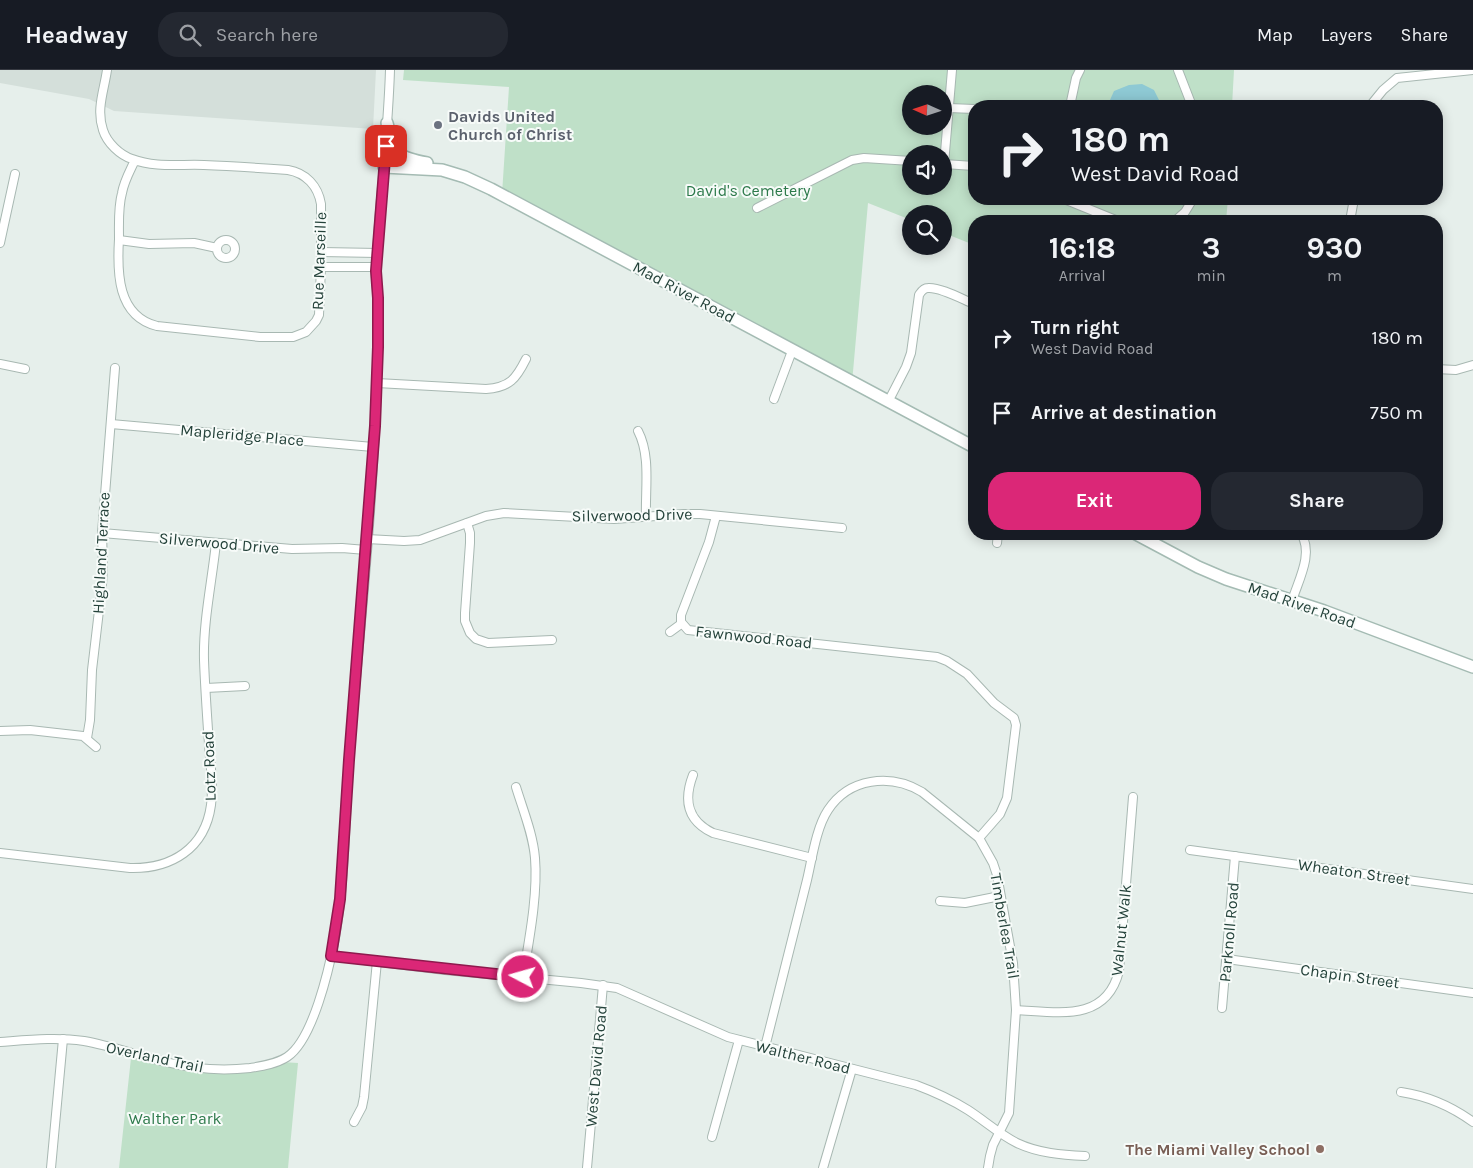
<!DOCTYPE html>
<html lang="en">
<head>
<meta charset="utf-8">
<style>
  :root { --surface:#171b24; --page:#242831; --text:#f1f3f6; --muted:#9ea1a6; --line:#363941; --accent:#db2777 }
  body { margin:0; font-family:Karla,sans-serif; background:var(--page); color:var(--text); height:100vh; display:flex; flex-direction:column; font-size:19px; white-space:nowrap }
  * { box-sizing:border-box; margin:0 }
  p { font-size:16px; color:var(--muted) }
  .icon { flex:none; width:28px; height:28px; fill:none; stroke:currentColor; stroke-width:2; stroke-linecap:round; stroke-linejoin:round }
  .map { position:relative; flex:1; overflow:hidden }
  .details { position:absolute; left:968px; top:145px; width:475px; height:325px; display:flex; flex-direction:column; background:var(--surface); border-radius:20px; box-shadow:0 2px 12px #0003 }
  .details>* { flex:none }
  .hud { position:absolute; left:968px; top:30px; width:475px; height:105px; border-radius:20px; box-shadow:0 2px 12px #0003; background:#171b24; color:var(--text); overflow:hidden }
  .needle { width:32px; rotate:273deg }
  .controls { position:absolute; left:902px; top:15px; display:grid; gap:10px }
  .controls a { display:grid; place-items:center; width:50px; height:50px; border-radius:50%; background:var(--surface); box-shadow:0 2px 12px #0003; font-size:25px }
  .pin { position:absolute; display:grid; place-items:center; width:42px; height:42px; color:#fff; margin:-21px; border-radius:10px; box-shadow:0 2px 8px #0006 }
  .me { position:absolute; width:55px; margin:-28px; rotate:276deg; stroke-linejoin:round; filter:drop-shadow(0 0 4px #0008) }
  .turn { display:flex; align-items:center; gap:18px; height:105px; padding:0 20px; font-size:22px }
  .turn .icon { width:65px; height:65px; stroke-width:2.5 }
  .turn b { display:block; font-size:35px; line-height:42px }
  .eta { display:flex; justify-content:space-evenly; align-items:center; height:85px; text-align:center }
  .eta b { font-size:30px; font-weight:700; line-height:35px }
  .action { display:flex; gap:10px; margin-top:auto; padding:10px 20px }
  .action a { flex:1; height:58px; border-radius:20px; background:var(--accent); color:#fff; font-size:20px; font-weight:700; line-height:58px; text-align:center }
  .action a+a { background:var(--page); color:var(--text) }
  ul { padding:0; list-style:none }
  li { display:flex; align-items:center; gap:15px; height:75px; padding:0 20px }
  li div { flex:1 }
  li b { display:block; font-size:19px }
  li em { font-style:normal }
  header { display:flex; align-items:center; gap:30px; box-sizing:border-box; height:70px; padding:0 25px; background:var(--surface); border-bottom:1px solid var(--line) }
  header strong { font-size:24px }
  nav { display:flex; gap:28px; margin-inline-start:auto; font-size:18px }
  .search { width:350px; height:45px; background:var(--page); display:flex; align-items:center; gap:12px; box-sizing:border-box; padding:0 18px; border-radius:20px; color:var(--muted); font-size:19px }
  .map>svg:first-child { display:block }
  .built { fill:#d4dfda }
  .green { fill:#bfe0c8; fill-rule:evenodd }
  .water { fill:#8ec9d4 }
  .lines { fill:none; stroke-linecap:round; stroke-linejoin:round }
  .street-casing { stroke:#a8b8b2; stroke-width:10 }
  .secondary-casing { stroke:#a4bbb3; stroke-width:14 }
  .street { stroke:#fff; stroke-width:8 }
  .secondary { stroke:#fff; stroke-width:11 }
  .route-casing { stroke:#8e194d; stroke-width:12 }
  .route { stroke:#db2777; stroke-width:9 }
  .worship-dot { fill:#6b7280; stroke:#f7fbf9; stroke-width:2 }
  .education-dot { fill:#8d6e63; stroke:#f7fbf9; stroke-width:2 }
  .labels { text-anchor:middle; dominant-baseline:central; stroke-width:4; stroke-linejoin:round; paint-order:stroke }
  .worship-label { font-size:16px; font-weight:bold; fill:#5b616d; stroke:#f7fbf9; text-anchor:start }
  .park-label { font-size:16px; fill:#2d7a4b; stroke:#f7fbf9 }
  .street-label { font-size:16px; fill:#24423a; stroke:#f7fbf9 }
  .education-label { font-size:16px; font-weight:bold; fill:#785e54; stroke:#f7fbf9; text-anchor:end }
</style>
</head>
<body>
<header>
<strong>Headway</strong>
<div class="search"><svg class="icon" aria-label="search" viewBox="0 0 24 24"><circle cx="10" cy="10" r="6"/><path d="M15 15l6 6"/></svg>Search here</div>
<nav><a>Map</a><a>Layers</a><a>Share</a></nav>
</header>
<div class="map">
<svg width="1473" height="1098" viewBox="0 0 1473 1098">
  <rect width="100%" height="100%" fill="#e6efeb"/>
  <!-- built -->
  <path class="built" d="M0,0H376L373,59L114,41L89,29L0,13Z"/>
  <!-- green -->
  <g class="green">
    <path d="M404,0H1234L1232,36H974V129H1228L1226,151H974V175L944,163V144H911V150L868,133L852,313L502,124L509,17L403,10ZM911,24H944V56H911ZM911,84H944V116H911Z"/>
    <path d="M131,988L187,1001L215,1003H246L269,999L282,992L298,993L288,1098H119Z"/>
  </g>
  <!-- water -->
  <path class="water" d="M1142,14L1154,20L1162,36H1111L1110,30L1114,21L1129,15Z"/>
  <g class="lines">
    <!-- street casing -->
    <g class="street-casing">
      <g id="street">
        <path d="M107,0C104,21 96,39 103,60C107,73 120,85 132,89C155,98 180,94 204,95C232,96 260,98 288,100C306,103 318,116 321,134V197L319,245L316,251L306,262L293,267H260L157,256C117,246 117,202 119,169C119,154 118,137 122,123C124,111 130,101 135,90"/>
        <path d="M1178,0L1192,36"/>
        <path d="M1070,36L1076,8L1080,0"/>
        <path d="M1370,36L1383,20L1397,8L1473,0"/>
        <path d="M949,38L974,39"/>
        <path d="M944,94L952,0"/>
        <path d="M944,94L974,96"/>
        <path d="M1064,129L1118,151"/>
        <path d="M757,138L852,90L864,88L911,91"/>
        <path d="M1175,151L1185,142L1193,129"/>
        <path d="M1350,151L1354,129"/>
        <path d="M119,170L149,174L194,173L217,178"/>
        <circle cx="226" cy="179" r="9"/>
        <path d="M0,173L15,104"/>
        <path d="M321,182L378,183"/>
        <path d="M321,197H376"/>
        <path d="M0,294L25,299"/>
        <path d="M1436,299L1456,300L1473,295"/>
        <path d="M377,313L486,319C510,317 516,309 526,289"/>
        <path d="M774,329L792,281"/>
        <path d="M888,332L906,297L911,283L919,225C921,222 923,218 928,218C940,217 962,229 974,234"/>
        <path d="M111,354L373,377"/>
        <path d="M638,361C651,386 645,419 646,447"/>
        <path d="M716,446L709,472L681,545V552L688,560L937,587L947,591L967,604L994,633L1014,648L1016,655L1007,728L1000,744L979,768"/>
        <path d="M467,453L470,463V473L465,543V551L470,563L476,569L488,573L552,570"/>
        <path d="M102,463L292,479L342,478L366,480"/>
        <path d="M367,469L404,471L420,470L486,446L504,443L614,449L684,444H700L842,458"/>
        <path d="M997,473L998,464"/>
        <path d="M1292,531C1298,511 1314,483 1301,464"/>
        <path d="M670,562L681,554"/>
        <path d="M206,618L245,616"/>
        <path d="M0,661L30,660L83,666L96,677"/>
        <path d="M87,668L90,650L92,600L102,515L103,496L102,463L115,298"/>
        <path d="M693,705C683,731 688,751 713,763L812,788"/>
        <path d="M516,717C523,740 533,764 535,788C538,825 529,870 523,907"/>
        <path d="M1190,780L1473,819"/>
        <path d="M0,783L130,798C171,799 205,779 211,735C214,715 210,694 209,674C207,646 205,618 204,590C203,552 212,511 216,473"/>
        <path d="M940,831L965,833L1000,826"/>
        <path d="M331,886L445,900L581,913L617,918L728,967L916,1015C935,1022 952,1030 968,1040C985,1051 999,1064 1017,1073C1038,1083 1062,1085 1085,1086"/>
        <path d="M1227,889L1473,923"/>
        <path d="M1222,938L1235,786"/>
        <path d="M1016,940C1057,942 1106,953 1119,901L1133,727"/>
        <path d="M0,972C28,970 56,967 84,971C112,976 139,986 166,992C193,999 222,1001 250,998C262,996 276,994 287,987C313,970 329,899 335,868C346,805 345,739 350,674C362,543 375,411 378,279C378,264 378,248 378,233C378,222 375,212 376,201C379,134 388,67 390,0"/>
        <path d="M765,977C779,921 793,865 807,810C812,789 816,758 828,740C849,708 890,703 922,722L979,768L993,793L997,805L1013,893L1016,940L1009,1043L993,1075L990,1086L988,1098"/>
        <path d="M1401,1022C1428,1026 1451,1036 1473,1052"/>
        <path d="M354,1052L362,1037L364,1027L377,891"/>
        <path d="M712,1067L739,970"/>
        <path d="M51,1098L63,969"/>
        <path d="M587,1098L603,915"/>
        <path d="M823,1098L852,999"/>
      </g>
    </g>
    <!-- secondary casing -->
    <g class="secondary-casing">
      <g id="secondary">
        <path d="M387,53C395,84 395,87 427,93"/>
        <path d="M384,97L442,100L465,107L491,119L974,377"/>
        <path d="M1136,464L1198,497L1226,509L1324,541L1473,597"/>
      </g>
    </g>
    <!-- street -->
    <use href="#street" class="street"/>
    <!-- secondary -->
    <use href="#secondary" class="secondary"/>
  </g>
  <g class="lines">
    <!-- route casing -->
    <g class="route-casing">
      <path id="route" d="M386,76L376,201L378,228V277L375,356L349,690L340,829L331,886L523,907"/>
    </g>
    <!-- route -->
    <use href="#route" class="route"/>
  </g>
  <!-- markers -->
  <circle class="worship-dot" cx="438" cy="55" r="5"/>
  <circle class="education-dot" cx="1320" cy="1079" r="5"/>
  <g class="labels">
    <!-- worship labels -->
    <g class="worship-label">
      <text x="448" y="46">Davids United<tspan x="448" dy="18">Church of Christ</tspan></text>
    </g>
    <!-- park labels -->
    <g class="park-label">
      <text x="748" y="120">David's Cemetery</text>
      <text x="175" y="1048">Walther Park</text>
    </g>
    <!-- street labels -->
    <g class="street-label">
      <text transform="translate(319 191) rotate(-88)">Rue Marseille</text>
      <text transform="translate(684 222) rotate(28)">Mad River Road</text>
      <text transform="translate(242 365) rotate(5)">Mapleridge Place</text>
      <text transform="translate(632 445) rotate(-1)">Silverwood Drive</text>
      <text transform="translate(219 473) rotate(5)">Silverwood Drive</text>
      <text transform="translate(101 483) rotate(-87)">Highland Terrace</text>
      <text transform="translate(1302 535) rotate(19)">Mad River Road</text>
      <text transform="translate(754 567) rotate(6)">Fawnwood Road</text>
      <text transform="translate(209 696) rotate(-92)">Lotz Road</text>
      <text transform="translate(1354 802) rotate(8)">Wheaton Street</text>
      <text transform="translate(1005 856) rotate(80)">Timberlea Trail</text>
      <text transform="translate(1121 860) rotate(-84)">Walnut Walk</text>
      <text transform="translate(1229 862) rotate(-85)">Parknoll Road</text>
      <text transform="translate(1350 906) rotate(8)">Chapin Street</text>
      <text transform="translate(155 987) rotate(12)">Overland Trail</text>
      <text transform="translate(803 987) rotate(14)">Walther Road</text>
      <text transform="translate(596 996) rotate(-85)">West David Road</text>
    </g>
    <!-- education labels -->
    <g class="education-label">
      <text x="1310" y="1079">The Miami Valley School</text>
    </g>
  </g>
</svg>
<div class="controls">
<a><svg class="needle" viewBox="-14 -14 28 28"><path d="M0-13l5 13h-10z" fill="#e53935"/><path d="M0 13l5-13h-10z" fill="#9ea1a6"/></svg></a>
<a><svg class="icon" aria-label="sound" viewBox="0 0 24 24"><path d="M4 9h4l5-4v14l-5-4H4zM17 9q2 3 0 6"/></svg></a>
<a><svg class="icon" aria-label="search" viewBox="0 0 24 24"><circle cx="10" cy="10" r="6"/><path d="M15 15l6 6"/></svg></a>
</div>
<div class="pin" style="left:386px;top:76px;background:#d93025"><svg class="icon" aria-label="arrive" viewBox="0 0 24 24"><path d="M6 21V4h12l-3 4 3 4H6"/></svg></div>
<svg class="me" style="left:523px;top:907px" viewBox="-20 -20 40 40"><circle r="17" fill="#db2777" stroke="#fff" stroke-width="3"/><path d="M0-11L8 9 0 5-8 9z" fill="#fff"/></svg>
<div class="hud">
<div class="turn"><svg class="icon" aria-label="right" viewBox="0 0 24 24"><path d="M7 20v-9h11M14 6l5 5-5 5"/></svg><div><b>180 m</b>West David Road</div></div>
</div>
<section class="details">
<div class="eta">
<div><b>16:18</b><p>Arrival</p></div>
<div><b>3</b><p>min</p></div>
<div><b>930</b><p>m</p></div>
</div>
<ul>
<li><svg class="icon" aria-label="right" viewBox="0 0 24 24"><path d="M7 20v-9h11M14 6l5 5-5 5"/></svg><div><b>Turn right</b><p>West David Road</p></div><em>180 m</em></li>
<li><svg class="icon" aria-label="arrive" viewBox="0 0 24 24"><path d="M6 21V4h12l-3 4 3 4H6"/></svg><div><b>Arrive at destination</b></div><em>750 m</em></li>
</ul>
<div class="action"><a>Exit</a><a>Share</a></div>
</section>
</div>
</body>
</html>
